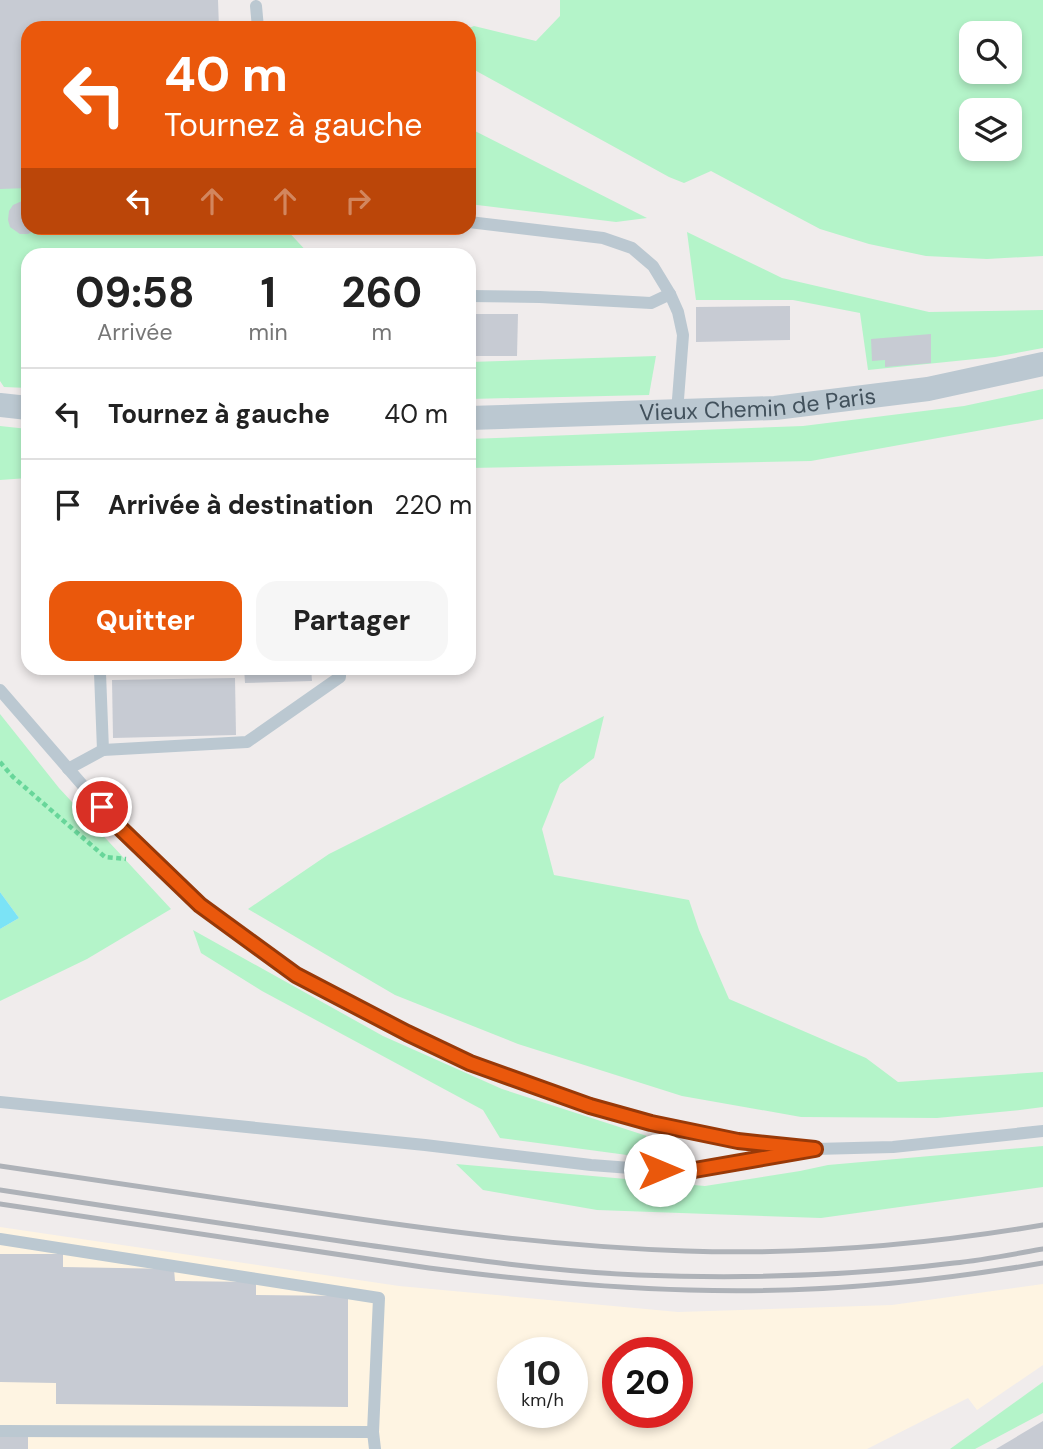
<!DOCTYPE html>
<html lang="fr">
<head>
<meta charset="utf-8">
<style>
  :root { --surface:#fff; --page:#f6f6f6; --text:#222; --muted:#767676; --line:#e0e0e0; --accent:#ea580c }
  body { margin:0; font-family:"DM Sans",sans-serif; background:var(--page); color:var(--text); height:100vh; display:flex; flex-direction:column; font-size:26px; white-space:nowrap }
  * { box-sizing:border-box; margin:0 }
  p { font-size:23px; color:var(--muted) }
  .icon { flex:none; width:38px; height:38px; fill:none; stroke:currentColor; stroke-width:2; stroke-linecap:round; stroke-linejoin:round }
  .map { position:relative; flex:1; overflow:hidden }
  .panel { position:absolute; left:21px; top:248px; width:455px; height:427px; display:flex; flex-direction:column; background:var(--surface); border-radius:21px; box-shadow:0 4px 10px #0003 }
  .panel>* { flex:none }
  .top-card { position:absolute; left:21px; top:21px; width:455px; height:214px; border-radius:21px; box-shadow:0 4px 10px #0003; background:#ea580c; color:#fff; overflow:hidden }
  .fabs { position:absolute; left:959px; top:21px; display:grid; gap:14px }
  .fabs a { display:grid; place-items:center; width:63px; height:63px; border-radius:14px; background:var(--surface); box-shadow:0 4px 10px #0003; font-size:35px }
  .speed { position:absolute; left:497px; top:1337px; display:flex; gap:14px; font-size:35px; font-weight:700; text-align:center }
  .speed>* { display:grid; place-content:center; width:91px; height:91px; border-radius:50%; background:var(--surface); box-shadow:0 4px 10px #0003; line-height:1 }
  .speed small { font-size:18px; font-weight:400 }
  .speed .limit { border:10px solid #d22; background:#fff; color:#111 }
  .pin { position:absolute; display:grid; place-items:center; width:60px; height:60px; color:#fff; margin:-30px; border:4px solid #fff; border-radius:50%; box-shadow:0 2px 7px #0007 }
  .me { position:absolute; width:77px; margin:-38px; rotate:90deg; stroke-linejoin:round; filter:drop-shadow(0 0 5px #0008) }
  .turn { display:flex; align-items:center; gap:24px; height:147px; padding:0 28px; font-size:32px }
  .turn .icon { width:91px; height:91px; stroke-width:2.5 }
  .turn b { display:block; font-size:49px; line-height:60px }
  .lanes { display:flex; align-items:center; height:66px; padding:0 28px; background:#0003; justify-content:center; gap:35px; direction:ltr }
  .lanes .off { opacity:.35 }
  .eta { display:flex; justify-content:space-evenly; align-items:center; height:119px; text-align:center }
  .eta b { font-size:42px; font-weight:700; line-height:49px }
  .button { display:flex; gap:14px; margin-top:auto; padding:14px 28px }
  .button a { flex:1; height:80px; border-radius:21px; background:var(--accent); color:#fff; font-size:28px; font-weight:700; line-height:80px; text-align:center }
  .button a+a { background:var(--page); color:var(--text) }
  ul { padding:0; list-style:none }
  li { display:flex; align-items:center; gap:21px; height:91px; padding:0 28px; border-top:2px solid var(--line) }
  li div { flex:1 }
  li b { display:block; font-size:26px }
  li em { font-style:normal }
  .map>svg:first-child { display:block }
  .commercial { fill:#fef4e2; fill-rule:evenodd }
  .green { fill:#b4f4c9; fill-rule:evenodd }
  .water { fill:#7be3f6 }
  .building { fill:#c7cbd3 }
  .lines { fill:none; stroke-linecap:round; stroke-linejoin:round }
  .path { stroke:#68d69a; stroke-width:4.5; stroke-dasharray:5 3.5; stroke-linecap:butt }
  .lane { stroke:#bbc8d1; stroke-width:12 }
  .street { stroke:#bbc8d1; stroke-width:24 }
  .rail { stroke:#aeb2b8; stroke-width:5 }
  .route-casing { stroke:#983908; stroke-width:18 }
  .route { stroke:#ea580c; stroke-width:12 }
  .labels { text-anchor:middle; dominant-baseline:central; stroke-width:7; stroke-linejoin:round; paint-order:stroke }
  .street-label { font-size:23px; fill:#42515c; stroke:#fff }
</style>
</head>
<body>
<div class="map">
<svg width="1043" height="1449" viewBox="0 0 1043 1449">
  <rect width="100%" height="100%" fill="#f0ecec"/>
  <!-- commercial -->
  <path class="commercial" d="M0,1227L399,1286L678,1312L892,1305L1043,1284V1365L977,1410L968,1398L867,1449H0ZM513,1353H572V1412H513ZM618,1353H677V1412H618Z"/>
  <!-- green -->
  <g class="green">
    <path d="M560,0H1043V256L987,259L926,256L869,244L820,229L711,171L684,183L669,177L469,67V28L474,26L536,41L560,16ZM971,33H1010V72H971ZM971,110H1010V149H971Z"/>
    <path d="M469,128L647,218L616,222L469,204Z"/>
    <path d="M0,188H28V228H285L310,255L28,256V388L4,387L0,381Z"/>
    <path d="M687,232L782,278L929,312L1043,310V348L995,357L868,370L860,313L793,300H696Z"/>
    <path d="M656,356L649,395L469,399V362Z"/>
    <path d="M1043,389V419L811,461L469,468V439L803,426L964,406Z"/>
    <path d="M0,426L28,429V478L0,480Z"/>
    <path d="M0,714L59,788L171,909L87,959L0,1001V929L19,918L0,892Z"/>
    <path d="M604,716L594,758L560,784L542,829L554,875L689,900L699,930L729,999L866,1058L898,1082L1043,1072V1107L1020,1110L937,1118L801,1117L682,1096L518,1044L395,995L248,909L329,854Z"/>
    <path d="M193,930L383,1036L502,1089L647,1136L627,1155L500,1138L483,1110L262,991L201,953Z"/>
    <path d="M1043,1146V1187L821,1218L597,1210L483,1190L456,1164L705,1186L800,1171L828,1165Z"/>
    <path d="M1043,1382V1413L975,1449H950Z"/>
  </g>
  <!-- water -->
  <path class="water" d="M0,892L19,918L0,929Z"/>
  <!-- building -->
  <g class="building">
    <path d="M0,0H218L219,28H28V188L0,189Z"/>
    <path d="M22,201H28V228H40L28,234H20L10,227L8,220L9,211L13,205Z"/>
    <path d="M790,306V340L696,342V307Z"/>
    <path d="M469,314H518L517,356H469Z"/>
    <path d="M931,334V363L885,367V360L872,361L871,339Z"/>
    <path d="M244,668H311L312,681L245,683Z"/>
    <path d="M235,678L236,735L113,738L112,680Z"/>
    <path d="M0,1254H63V1267L174,1269L175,1281L256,1282V1295L348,1296V1407L56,1404V1383L0,1382Z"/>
    <path d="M1043,1421V1449H996Z"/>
    <rect x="0" y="1436" width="28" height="13"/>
  </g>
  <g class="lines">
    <!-- path -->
    <path class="path" d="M0,762L13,777L105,857L126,859"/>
    <!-- lane -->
    <g class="lane">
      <path d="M256,6L258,28"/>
      <path d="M469,222L603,238L632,248L653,266L670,294L678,312L683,335L677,412"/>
      <path d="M469,296L540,297L651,303L670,294"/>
      <path d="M0,690L118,826L200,905L296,975L406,1033L470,1063L590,1106L651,1123L738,1141L801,1148"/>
      <path d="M103,750L100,673L104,668"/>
      <path d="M68,769L103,750L247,742L340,677V668"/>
      <path d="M0,1102L425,1145L591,1165L683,1172L815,1149L893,1147L1043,1131"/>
      <path d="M0,1239L379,1298L373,1432L375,1449"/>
      <path d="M0,1431L373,1432"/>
    </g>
    <!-- street -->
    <g class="street">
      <path d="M0,405L28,408"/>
      <path id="s1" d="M469,418L775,408L928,389L1043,364"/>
    </g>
    <!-- rail -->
    <g class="rail">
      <path d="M0,1166C113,1183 226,1200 339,1216C455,1233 569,1247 686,1251C805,1255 925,1245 1043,1225"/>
      <path d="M0,1190C120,1208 240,1227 360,1244C452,1257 545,1271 638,1275C744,1279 850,1276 954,1263C984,1260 1014,1254 1043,1249"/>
      <path d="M0,1204L429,1268C515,1279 602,1288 689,1290C807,1294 926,1283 1043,1263"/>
    </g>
  </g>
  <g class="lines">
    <!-- route casing -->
    <g class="route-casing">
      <path id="route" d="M102,807L118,826L200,905L296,975L407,1033L470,1063L590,1106L651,1123L738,1141L815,1149L683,1172L660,1170"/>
    </g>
    <!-- route -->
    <use href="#route" class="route"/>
  </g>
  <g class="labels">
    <!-- street labels -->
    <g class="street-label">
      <text stroke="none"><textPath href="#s1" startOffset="289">Vieux Chemin de Paris</textPath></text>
    </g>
  </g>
</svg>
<div class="fabs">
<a><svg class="icon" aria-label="search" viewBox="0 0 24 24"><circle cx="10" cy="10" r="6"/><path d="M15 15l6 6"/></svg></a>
<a><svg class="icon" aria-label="layers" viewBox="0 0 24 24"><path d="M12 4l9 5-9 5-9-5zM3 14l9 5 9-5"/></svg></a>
</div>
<div class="speed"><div>10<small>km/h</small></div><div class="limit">20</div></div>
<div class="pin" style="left:102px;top:807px;background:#d93025"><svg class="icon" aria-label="arrive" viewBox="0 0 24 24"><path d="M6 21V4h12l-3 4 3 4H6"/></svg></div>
<svg class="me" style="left:660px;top:1170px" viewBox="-20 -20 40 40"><circle r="19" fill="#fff"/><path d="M0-13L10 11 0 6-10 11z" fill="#ea580c"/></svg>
<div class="top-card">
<div class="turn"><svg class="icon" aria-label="left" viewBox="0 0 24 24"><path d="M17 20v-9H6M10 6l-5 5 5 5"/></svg><div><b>40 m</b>Tournez à gauche</div></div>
<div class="lanes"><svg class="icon" aria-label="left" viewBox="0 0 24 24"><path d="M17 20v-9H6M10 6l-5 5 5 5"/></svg><svg class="icon off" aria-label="ahead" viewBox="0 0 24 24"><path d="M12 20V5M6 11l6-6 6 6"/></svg><svg class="icon off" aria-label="ahead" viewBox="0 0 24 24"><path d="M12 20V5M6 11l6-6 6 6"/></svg><svg class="icon off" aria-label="right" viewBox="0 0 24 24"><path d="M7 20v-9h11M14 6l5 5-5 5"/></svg></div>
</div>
<section class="panel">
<div class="eta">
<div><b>09:58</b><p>Arrivée</p></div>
<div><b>1</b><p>min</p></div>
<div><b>260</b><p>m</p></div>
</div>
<ul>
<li><svg class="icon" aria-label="left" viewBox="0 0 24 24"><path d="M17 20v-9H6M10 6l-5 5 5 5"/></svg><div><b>Tournez à gauche</b></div><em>40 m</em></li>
<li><svg class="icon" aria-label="arrive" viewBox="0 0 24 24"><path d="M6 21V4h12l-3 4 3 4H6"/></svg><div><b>Arrivée à destination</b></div><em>220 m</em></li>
</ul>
<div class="button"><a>Quitter</a><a>Partager</a></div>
</section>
</div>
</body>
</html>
